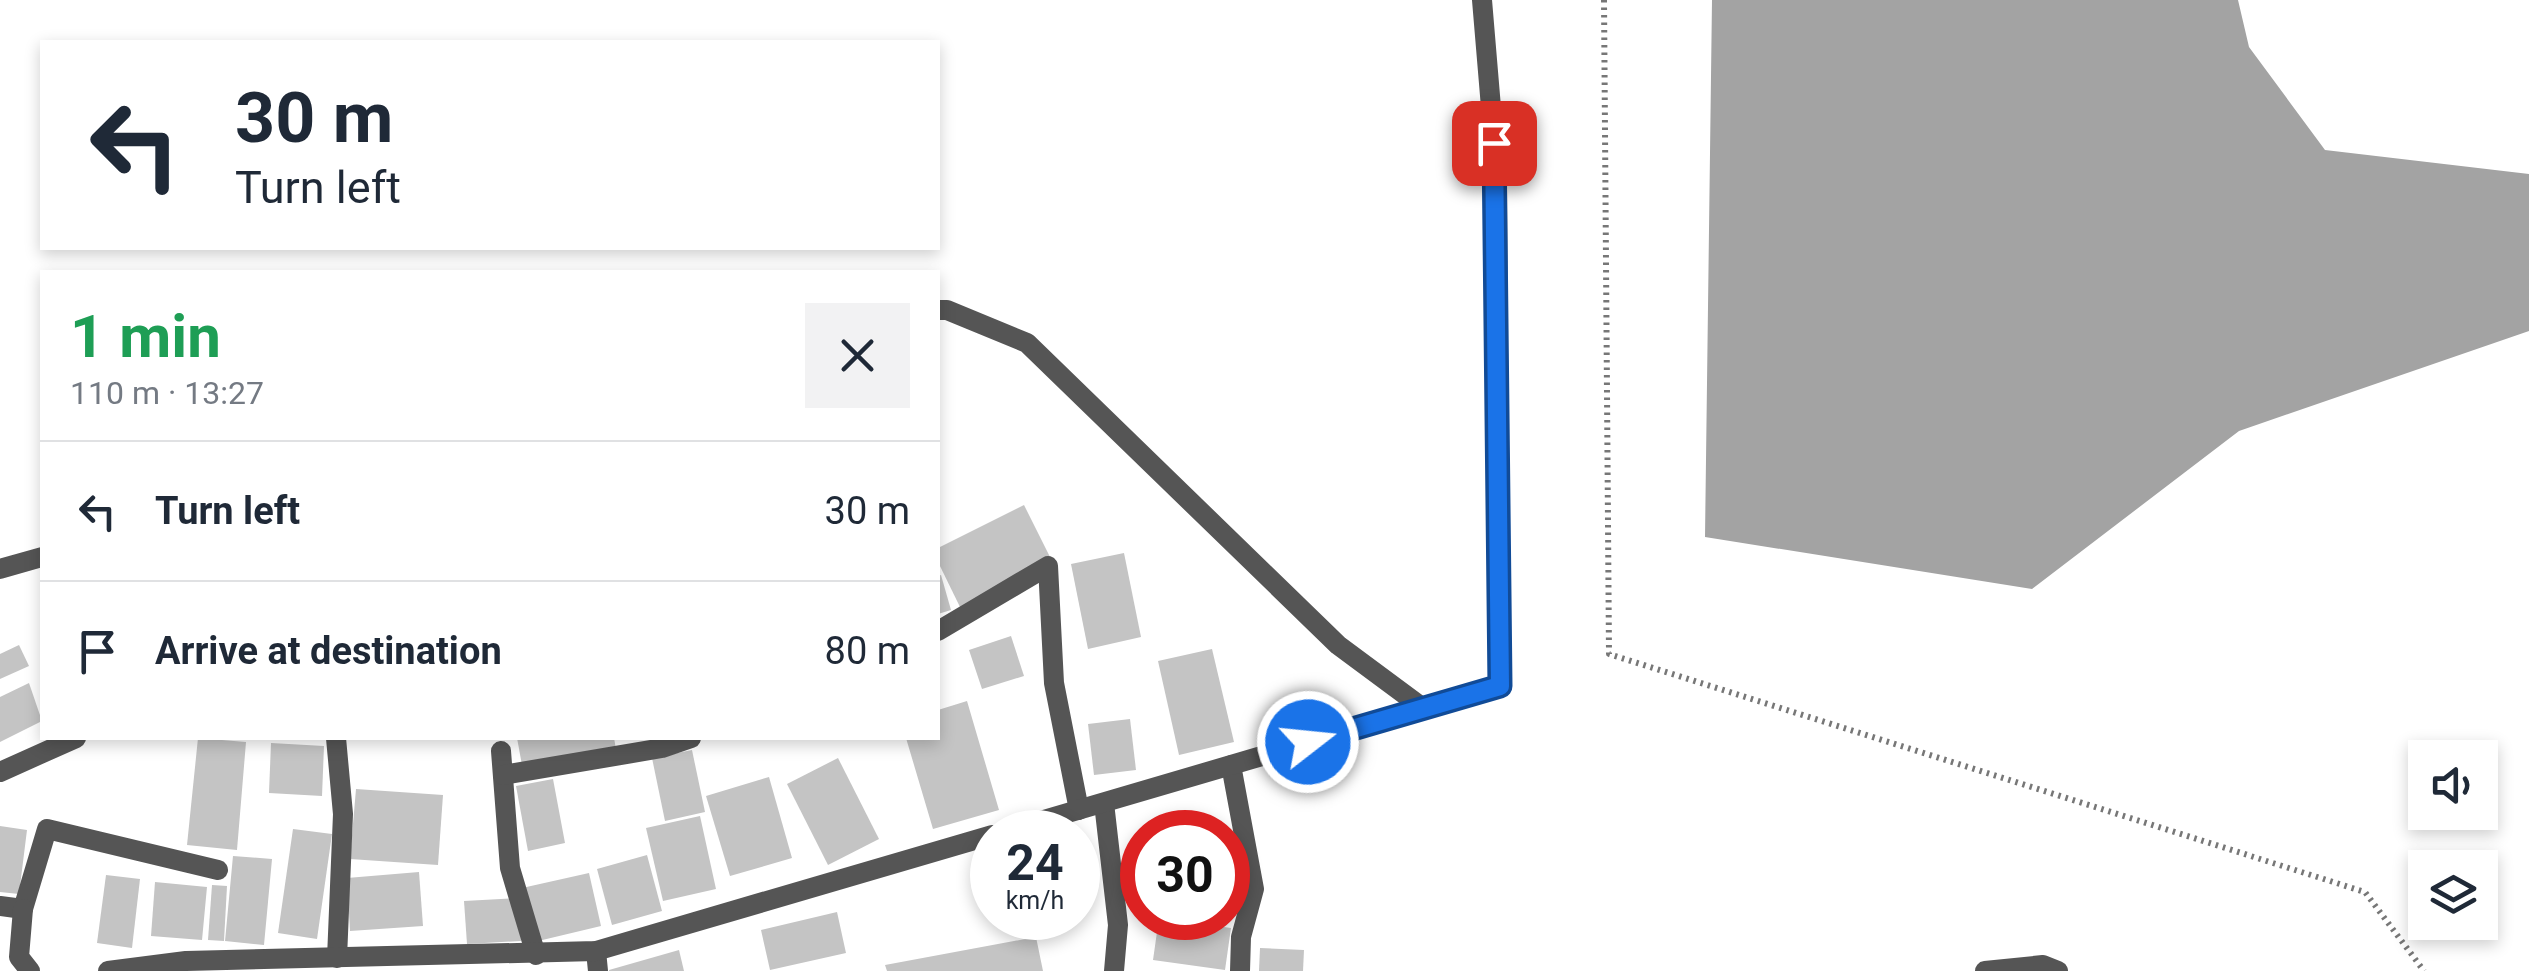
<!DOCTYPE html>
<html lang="en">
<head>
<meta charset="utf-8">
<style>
  :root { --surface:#fff; --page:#f2f2f3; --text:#1f2937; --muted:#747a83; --line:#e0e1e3 }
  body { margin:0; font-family:Roboto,sans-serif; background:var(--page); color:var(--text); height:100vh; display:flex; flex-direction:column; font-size:38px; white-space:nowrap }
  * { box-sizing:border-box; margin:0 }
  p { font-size:32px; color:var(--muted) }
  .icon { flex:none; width:55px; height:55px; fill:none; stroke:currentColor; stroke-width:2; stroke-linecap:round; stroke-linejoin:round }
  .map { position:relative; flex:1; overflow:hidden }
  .details { position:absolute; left:40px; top:270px; width:900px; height:470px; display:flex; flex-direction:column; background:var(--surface); border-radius:0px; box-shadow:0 5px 15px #0003 }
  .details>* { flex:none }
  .top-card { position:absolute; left:40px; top:40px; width:900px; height:210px; border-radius:0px; box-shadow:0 5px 15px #0003; background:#fff; color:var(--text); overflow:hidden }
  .fabs { position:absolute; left:2408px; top:740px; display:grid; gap:20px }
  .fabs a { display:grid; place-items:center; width:90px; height:90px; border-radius:0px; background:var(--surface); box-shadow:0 5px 15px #0003; font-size:50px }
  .speed { position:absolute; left:970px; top:810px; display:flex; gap:20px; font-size:50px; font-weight:700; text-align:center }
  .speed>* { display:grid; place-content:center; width:130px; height:130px; border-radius:50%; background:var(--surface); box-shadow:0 5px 15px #0003; line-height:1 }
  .speed small { font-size:25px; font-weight:400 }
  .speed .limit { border:15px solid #d22; background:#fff; color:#111 }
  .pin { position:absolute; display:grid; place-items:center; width:85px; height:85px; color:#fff; margin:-42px; border-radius:20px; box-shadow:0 5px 15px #0006 }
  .me { position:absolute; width:110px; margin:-55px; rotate:74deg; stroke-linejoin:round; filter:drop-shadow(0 0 8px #0008) }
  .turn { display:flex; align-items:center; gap:35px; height:210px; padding:0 30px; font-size:45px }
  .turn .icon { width:130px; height:130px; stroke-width:2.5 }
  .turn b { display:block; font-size:70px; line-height:85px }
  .round { display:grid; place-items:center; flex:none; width:105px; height:105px; border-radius:0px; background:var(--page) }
  .summary { display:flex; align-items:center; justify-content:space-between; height:170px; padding:0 30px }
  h1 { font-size:60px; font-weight:700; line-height:75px; color:#1e9e55 }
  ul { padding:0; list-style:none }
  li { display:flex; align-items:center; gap:30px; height:140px; padding:0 30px; border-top:2px solid var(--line) }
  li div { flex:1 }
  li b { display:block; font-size:38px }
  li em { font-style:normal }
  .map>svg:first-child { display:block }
  .water { fill:#a3a3a3 }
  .building { fill:#c4c4c4 }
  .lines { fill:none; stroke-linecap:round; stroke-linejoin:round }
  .path { stroke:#777; stroke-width:6; stroke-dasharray:2.5 5; stroke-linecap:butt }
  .lane { stroke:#555; stroke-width:20 }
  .street { stroke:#555; stroke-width:20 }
  .route-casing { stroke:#114b97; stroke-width:25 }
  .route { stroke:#1a73e8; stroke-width:18 }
</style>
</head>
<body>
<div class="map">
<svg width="2529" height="971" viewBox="0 0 2529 971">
  <rect width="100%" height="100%" fill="#fff"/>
  <!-- water -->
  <path class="water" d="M1712,0H2238L2249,47L2325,150L2529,174V331L2239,431L2032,589L1705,537Z"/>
  <!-- building -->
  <g class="building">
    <path d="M1024,505L1052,561L960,607L938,562V548Z"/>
    <path d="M1124,553L1141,637L1088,649L1071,564Z"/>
    <path d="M941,575L951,610L938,614V576Z"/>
    <path d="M1011,636L1024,676L982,689L969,650Z"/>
    <path d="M19,645L29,666L0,679V654Z"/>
    <path d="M1212,649L1234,742L1179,755L1158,661Z"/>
    <path d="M29,683L42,721L0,742V697Z"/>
    <path d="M967,701L999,810L933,829L906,738H938V710Z"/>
    <path d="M1130,719L1136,770L1094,775L1088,724Z"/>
    <path d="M198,738L246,742L237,850L187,845Z"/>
    <path d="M517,738H614L616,749L522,765Z"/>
    <path d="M271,743L324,746L322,796L269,793Z"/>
    <path d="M692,750L705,812L665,821L652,758Z"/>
    <path d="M838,758L879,839L828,865L787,784Z"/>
    <path d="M769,777L792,858L730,876L706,796Z"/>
    <path d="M553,779L565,843L528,851L516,786Z"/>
    <path d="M356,789L443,795L438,865L350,859Z"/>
    <path d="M700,816L716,889L663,901L646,828Z"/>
    <path d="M0,826L27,830L19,894L0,892Z"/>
    <path d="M293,829L332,834L317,939L278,933Z"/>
    <path d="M647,855L662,911L612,925L597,869Z"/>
    <path d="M233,856L272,859L264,945L225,941Z"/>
    <path d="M419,872L423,926L350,931L347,878Z"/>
    <path d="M589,873L601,926L534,942L522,888Z"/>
    <path d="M106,875L140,879L132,948L97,943Z"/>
    <path d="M155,882L207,887L202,940L151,936Z"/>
    <path d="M212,885L227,886L224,941L208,940Z"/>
    <path d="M519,898L521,941L467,944L464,901Z"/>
    <path d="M837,912L846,953L770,970L761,930Z"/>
    <path d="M1159,918L1231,928L1225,970L1153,960Z"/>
    <path d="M1036,937L1043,971H887L885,965Z"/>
    <path d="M1260,948L1304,950L1303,971H1259Z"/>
    <path d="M679,950L684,971H609V970Z"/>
  </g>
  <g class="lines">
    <!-- path -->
    <path class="path" d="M1604,0L1609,654L2365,892L2424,971"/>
    <!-- lane -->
    <path class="lane" d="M1985,971L2043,965L2058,971"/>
    <!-- street -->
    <g class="street">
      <path d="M938,310H947L1027,343L1338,645L1423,708"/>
      <path d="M0,569L42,557"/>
      <path d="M938,631L1048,566L1054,683L1079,810"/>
      <path d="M336,738L343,814L337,958"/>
      <path d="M501,751L510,868L536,955"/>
      <path d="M1231,765L1254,889L1241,937L1240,971"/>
      <path d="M0,772L76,738"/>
      <path d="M503,775L662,748L691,738"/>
      <path d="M1104,803L1118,925L1114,971"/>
      <path d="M1003,832L1500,686L1497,179L1482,0"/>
      <path d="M0,906L23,909L47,829L218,870"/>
      <path d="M23,909L19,957L30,971"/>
      <path d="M596,951L598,971"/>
      <path d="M108,971L186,961L596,951L992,835"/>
    </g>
  </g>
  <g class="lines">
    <!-- route casing -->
    <g class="route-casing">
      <path id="route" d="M1308,742L1500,686L1494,143"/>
    </g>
    <!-- route -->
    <use href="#route" class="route"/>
  </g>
</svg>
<div class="fabs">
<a><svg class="icon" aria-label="sound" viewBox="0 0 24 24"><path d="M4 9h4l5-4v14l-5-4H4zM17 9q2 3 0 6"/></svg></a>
<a><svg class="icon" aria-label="layers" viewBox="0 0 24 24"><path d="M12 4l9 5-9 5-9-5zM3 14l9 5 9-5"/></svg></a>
</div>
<div class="speed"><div>24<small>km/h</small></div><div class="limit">30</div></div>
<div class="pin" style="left:1494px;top:143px;background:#d93025"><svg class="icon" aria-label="arrive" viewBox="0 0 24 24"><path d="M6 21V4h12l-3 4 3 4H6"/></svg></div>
<svg class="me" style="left:1308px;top:742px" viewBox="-20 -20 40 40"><circle r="17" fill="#1a73e8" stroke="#fff" stroke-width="3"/><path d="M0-11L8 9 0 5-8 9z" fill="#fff"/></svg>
<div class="top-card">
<div class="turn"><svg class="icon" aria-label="left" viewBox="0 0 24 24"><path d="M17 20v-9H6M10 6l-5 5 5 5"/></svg><div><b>30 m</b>Turn left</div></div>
</div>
<section class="details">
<div class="summary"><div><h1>1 min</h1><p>110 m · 13:27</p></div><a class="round"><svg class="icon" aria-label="close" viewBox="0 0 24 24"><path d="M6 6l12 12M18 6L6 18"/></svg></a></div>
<ul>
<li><svg class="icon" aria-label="left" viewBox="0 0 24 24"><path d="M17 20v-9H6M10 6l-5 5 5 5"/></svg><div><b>Turn left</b></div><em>30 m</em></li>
<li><svg class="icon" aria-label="arrive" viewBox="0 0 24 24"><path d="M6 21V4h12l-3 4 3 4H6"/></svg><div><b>Arrive at destination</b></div><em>80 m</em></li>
</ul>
</section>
</div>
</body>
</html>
